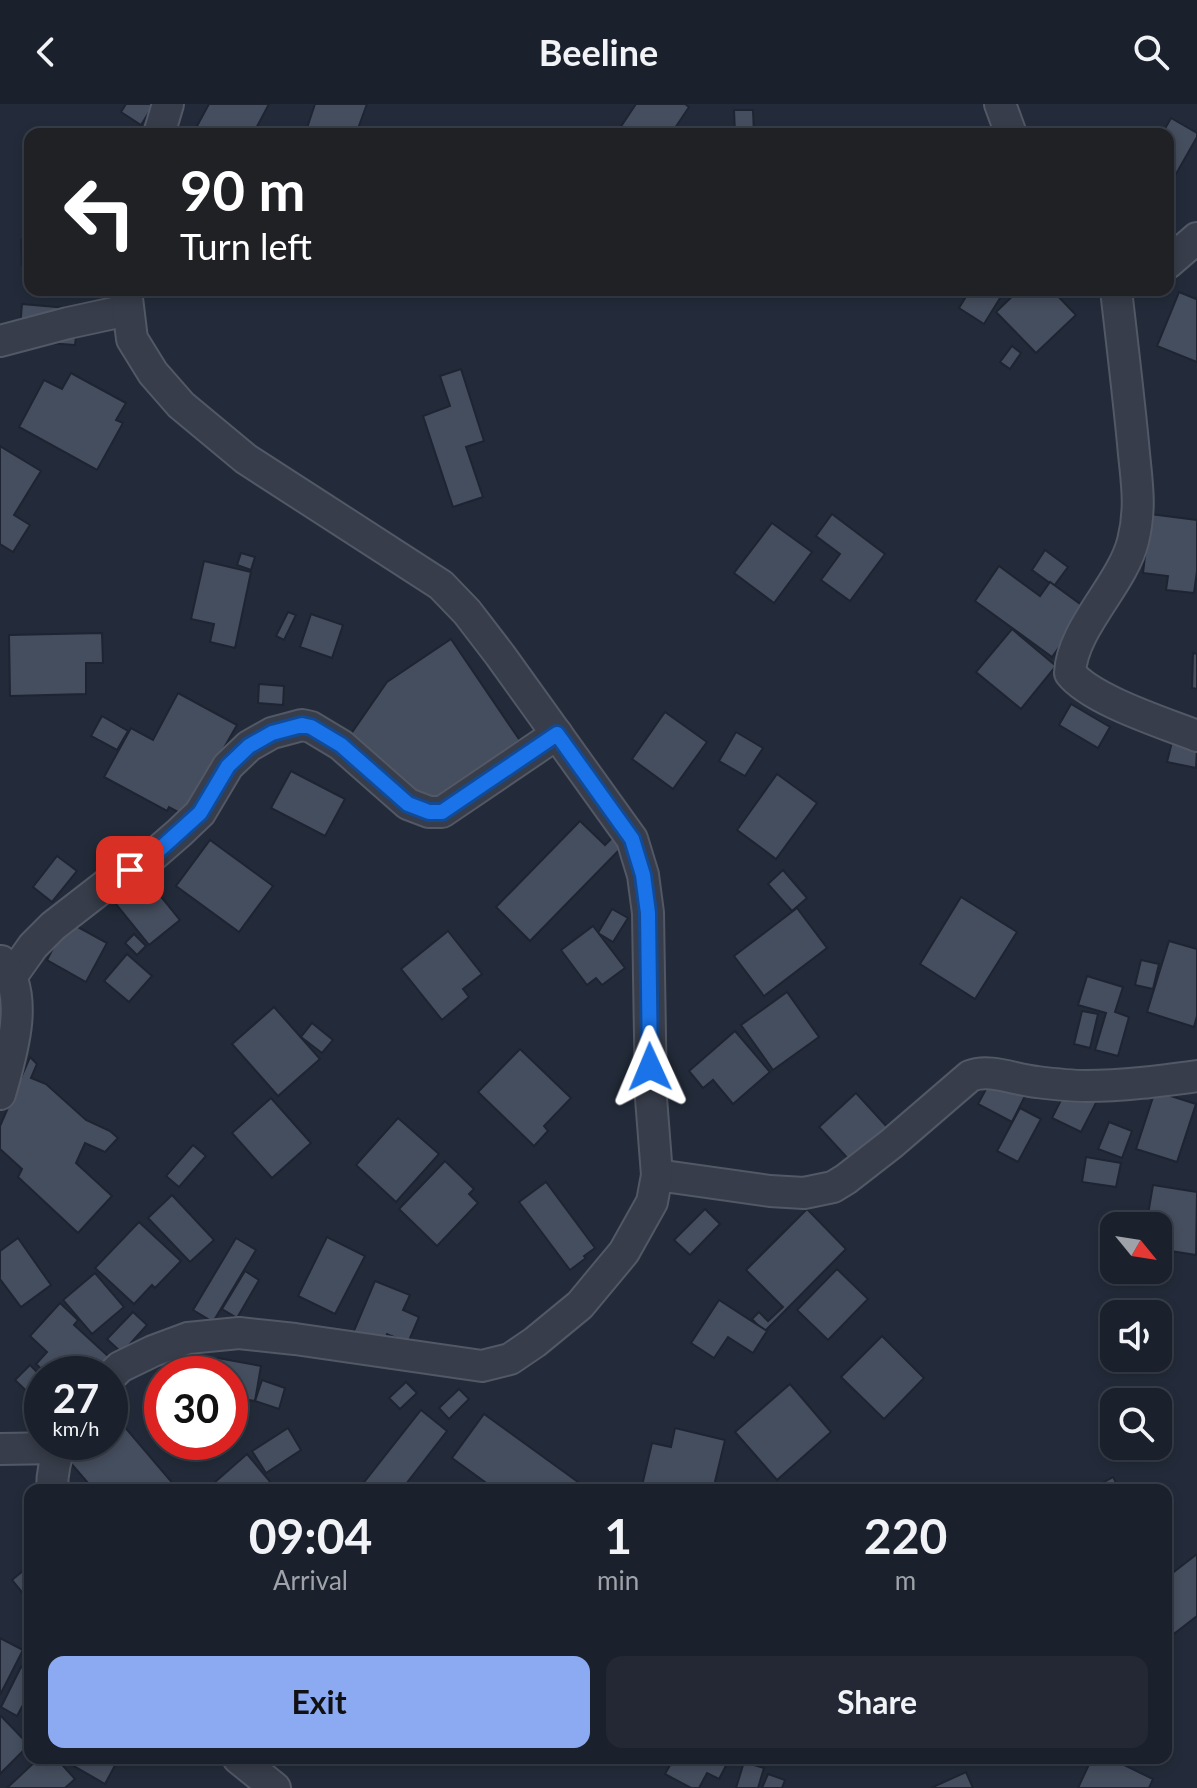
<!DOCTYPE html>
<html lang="en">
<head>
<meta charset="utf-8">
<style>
  :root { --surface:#1a202c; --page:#232834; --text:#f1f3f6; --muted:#9fa3a9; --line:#383e48; --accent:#8baaf2 }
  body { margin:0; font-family:Lato,sans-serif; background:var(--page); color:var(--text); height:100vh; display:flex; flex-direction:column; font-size:30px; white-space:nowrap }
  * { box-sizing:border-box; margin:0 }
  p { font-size:26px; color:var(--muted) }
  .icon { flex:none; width:44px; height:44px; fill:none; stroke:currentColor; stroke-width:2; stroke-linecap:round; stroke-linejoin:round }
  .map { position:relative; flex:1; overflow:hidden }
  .details { position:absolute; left:24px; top:1380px; width:1148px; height:280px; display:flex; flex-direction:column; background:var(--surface); border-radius:16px; box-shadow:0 4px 12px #0003,0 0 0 2px var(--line) }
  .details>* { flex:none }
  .banner { position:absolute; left:24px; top:24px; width:1150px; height:168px; border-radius:16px; box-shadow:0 4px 12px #0003,0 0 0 2px var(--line); background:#202124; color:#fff; overflow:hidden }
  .needle { width:52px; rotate:120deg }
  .buttons { position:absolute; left:1100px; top:1108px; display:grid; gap:16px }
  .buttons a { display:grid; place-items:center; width:72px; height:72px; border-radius:16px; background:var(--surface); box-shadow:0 4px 12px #0003,0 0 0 2px var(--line); font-size:40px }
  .speed { position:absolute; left:24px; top:1252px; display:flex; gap:16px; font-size:40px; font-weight:700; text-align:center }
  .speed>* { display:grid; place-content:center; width:104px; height:104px; border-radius:50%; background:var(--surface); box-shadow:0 4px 12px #0003,0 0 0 2px var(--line); line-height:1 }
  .speed small { font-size:20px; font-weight:400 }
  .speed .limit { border:12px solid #d22; background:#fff; color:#111 }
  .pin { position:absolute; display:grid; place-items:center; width:68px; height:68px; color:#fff; margin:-34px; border-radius:16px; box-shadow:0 4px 12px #0006 }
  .me { position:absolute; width:88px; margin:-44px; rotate:359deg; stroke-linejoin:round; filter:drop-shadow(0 0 6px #0008) }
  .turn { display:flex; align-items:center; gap:28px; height:168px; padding:0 24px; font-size:36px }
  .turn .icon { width:104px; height:104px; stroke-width:2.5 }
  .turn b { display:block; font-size:56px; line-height:68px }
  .eta { display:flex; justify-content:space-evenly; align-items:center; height:136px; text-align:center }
  .eta b { font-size:48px; font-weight:700; line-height:56px }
  .primary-button { display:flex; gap:16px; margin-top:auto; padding:16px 24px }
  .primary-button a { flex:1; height:92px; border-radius:16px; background:var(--accent); color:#111; font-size:32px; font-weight:700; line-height:92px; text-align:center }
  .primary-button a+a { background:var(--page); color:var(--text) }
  header { display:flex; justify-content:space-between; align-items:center; height:104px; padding:0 24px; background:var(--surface); font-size:36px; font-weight:700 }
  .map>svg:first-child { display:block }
  .building { fill:#454e5e; stroke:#1e2431; stroke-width:2 }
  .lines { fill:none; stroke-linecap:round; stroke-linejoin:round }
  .minor-casing { stroke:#525865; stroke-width:34 }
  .minor { stroke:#373d4a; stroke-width:30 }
  .route-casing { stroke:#114b97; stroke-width:20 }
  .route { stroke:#1a73e8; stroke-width:14 }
</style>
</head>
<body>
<header><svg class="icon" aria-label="back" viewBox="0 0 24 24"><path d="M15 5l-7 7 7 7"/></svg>Beeline<svg class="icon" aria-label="search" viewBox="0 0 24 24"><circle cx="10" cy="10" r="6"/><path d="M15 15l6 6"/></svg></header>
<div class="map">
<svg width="1197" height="1684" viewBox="0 0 1197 1684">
  <rect width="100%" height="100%" fill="#232b3a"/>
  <!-- building -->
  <g class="building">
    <path d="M126,0H150L153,2L141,21L121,8Z"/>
    <path d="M209,0H269L253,30H210L197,22Z"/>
    <path d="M315,0H367L356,30H325L307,24Z"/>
    <path d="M636,0H685L689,3L671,30H616Z"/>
    <path d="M734,6H753L754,30H735Z"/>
    <path d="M1171,14L1197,29V33L1176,70L1168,66V30H1162Z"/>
    <path d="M30,135V161H22L21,136Z"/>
    <path d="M970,186H1005L984,220L959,204Z"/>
    <path d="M1019,186H1052L1076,211L1036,249L996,208Z"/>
    <path d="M1179,188L1196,195L1197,193V258L1157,242Z"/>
    <path d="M22,200L79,205L75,241L19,237Z"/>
    <path d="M1012,242L1021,249L1010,265L1000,258Z"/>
    <path d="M461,265L484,337L466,343L483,393L453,403L423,312L450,302L440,272Z"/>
    <path d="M71,269L126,299L116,316L123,319L97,366L19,323L44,276L62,285Z"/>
    <path d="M0,342L41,367L14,411L30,421L13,448L0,440Z"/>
    <path d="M832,410L885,450L850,497L821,476L840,450L816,432Z"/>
    <path d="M1150,410L1197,416V467L1194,489L1166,486L1168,472L1143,469Z"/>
    <path d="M772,419L812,448L774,499L734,469Z"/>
    <path d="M1045,446L1068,463L1054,482L1032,466Z"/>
    <path d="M241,449L255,453L251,466L237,461Z"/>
    <path d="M204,457L251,468L235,544L210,538L214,520L191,515Z"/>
    <path d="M999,462L1040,492L1050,478L1087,505L1052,553L975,497Z"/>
    <path d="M288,508L296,511L284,536L276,532Z"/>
    <path d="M311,510L343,521L332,554L300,543Z"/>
    <path d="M1012,525L1056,562L1021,605L976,568Z"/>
    <path d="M102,529L103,559H86V590L10,592L9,531Z"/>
    <path d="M451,535L523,641L432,709L344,640L387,578Z"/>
    <path d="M1193,549L1197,550V585L1192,584Z"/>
    <path d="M259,580L284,582L283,601L258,599Z"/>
    <path d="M178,589L237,621L220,651L195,717L169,703L167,707L104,673L131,624L153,636Z"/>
    <path d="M1071,600L1110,623L1098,644L1059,621Z"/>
    <path d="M665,608L707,638L673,685L632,655Z"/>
    <path d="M102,612L128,627L117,646L91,632Z"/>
    <path d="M736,628L763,644L745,672L719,657Z"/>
    <path d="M1172,638L1197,643L1196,664L1167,658Z"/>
    <path d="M291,667L345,695L325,732L271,704Z"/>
    <path d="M777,670L817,699L776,755L737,726Z"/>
    <path d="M580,717L605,741L615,731L625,740L530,837L496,803Z"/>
    <path d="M210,736L273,782L239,828L176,782Z"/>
    <path d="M57,752L77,767L52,798L33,783Z"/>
    <path d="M783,766L807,794L792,807L768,780Z"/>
    <path d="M146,774L180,816L149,841L115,799Z"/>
    <path d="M961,793L1017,828L975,895L920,860Z"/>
    <path d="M797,804L827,844L764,892L734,852Z"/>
    <path d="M612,805L628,814L613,838L598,829Z"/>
    <path d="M67,817L107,839L86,878L47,856Z"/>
    <path d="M593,822L625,864L602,881L596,874L587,881L561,846Z"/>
    <path d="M448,827L482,870L463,885L469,893L442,916L401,865Z"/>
    <path d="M134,830L146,842L137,851L125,839Z"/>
    <path d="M1169,837L1197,845V912L1194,923L1147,908Z"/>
    <path d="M127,850L152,872L129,898L104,877Z"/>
    <path d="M1141,856L1159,860L1153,885L1135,881Z"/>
    <path d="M1087,872L1123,883L1115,908L1129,913L1118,952L1095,946L1106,909L1078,901Z"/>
    <path d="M787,888L819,933L773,966L741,921Z"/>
    <path d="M274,903L320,955L278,992L232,940Z"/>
    <path d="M1082,907L1098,910L1090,944L1074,940Z"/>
    <path d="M312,919L333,936L322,949L301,933Z"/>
    <path d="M735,927L770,968L733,1000L713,976L703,984L689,967Z"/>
    <path d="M520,945L571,994L544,1022L548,1027L534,1042L478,988Z"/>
    <path d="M30,953L37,960L31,974L46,980L86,1016L110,1027L118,1034L105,1048L85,1039L76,1059L112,1092L78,1129L18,1073L22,1065L0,1045V1022Z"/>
    <path d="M992,974L1025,992L1012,1018L978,1000Z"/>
    <path d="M1068,982L1097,997L1081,1028L1052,1014Z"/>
    <path d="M1155,987L1196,1000L1177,1058L1136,1045Z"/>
    <path d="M856,989L888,1024L851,1058L819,1023Z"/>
    <path d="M271,994L311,1039L272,1074L232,1029Z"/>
    <path d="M1020,1004L1041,1015L1018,1058L997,1047Z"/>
    <path d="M398,1014L439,1050L396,1098L356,1061Z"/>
    <path d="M1109,1018L1132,1027L1122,1054L1098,1045Z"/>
    <path d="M193,1041L206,1052L179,1083L166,1072Z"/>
    <path d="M1086,1053L1121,1059L1116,1083L1082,1078Z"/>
    <path d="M445,1057L474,1085L469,1090L478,1099L437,1142L399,1105Z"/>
    <path d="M546,1078L595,1144L584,1152L586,1154L570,1166L519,1098Z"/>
    <path d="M1153,1081L1197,1088L1196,1151L1158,1145V1122H1146Z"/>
    <path d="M172,1091L214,1136L190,1158L148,1114Z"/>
    <path d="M705,1105L720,1120L690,1151L674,1136Z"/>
    <path d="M807,1105L846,1145L764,1228L752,1215L759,1208L768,1217L783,1203L746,1166Z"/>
    <path d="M139,1118L181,1157L155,1184L152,1181L134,1200L95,1164Z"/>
    <path d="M327,1133L365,1152L335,1210L298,1192Z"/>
    <path d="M18,1134L51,1181L21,1203L0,1175V1147Z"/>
    <path d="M236,1134L256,1146L213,1218L193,1206Z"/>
    <path d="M837,1165L868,1195L828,1236L797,1206Z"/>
    <path d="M245,1167L259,1176L237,1214L222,1205Z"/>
    <path d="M95,1169L124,1203L92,1230L63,1196Z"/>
    <path d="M375,1177L410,1191L403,1206L419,1213L408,1239L387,1230L383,1241L353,1229Z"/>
    <path d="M719,1196L767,1227L753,1249L728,1233L714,1254L691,1239Z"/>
    <path d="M60,1199L78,1216L74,1221L109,1253L93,1270H47L36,1260L47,1248L30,1232Z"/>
    <path d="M133,1208L147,1221L122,1249L107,1235Z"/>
    <path d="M882,1232L924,1274L884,1315L841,1273Z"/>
    <path d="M218,1254L261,1262L255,1297L230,1293V1270H215Z"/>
    <path d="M204,1259L206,1270H182L181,1263Z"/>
    <path d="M30,1261L42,1273V1302L15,1276Z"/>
    <path d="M262,1276L285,1284L279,1305L255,1297Z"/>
    <path d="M406,1278L417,1289L400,1305L389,1294Z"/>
    <path d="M790,1280L831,1328L777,1376L735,1328Z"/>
    <path d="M459,1285L469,1295L449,1315L439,1304Z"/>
    <path d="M421,1306L447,1327L406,1380L414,1386H358Z"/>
    <path d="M484,1310L589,1386H496L452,1354Z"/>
    <path d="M118,1315L175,1382L171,1386H94L69,1357L91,1338H110V1322Z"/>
    <path d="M288,1324L301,1346L266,1369L252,1347Z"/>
    <path d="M675,1324L725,1336L713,1386H695L671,1380L669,1386H641L652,1339L671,1343Z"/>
    <path d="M247,1350L277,1386H206Z"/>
    <path d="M1113,1373L1120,1386H1089Z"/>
    <path d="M1197,1450V1512L1166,1536V1474Z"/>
    <path d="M30,1461V1496L29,1497L12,1476Z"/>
    <path d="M0,1534L23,1546L0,1591Z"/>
    <path d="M21,1563L30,1568V1588L17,1612L1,1603Z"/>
    <path d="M1,1612L29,1641L0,1670V1613Z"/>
    <path d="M39,1654H56L75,1675L65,1684H7Z"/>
    <path d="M69,1654H119L105,1680L67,1658Z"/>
    <path d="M674,1654H730L719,1675L707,1669L699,1684H691L665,1670Z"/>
    <path d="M1092,1654H1110L1153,1675L1149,1684H1078Z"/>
    <path d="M744,1658L764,1664L758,1684H736Z"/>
    <path d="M966,1668L973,1684H931Z"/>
    <path d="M768,1670L785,1676L782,1684H762Z"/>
  </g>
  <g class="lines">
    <!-- minor casing -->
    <g class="minor-casing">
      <g id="minor">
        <path d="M1000,0L1011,30"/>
        <path d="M159,30L168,0"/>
        <path d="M1168,159L1197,134"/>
        <path d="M1116,186C1122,237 1128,288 1133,339C1136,375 1142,401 1133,437C1122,481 1072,524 1070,569C1091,596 1164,619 1197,632"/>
        <path d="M0,237L68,219L128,206"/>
        <path d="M11,873L33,842L53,822L111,777L149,755L179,729L200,709L228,662L249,642L272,629L302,621L311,623L341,641L408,700L429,708H442L557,630"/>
        <path d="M0,990C11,952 31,890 1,857"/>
        <path d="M657,1071L770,1087L804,1089L833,1083L846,1075L891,1040L970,972C990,964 1015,976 1037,978C1053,980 1070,982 1086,982C1123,982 1160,977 1197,972"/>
        <path d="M110,1273L120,1263L153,1247L188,1234L239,1229L295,1235L482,1262L510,1255L535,1238L580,1201L624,1148L652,1098L657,1071L651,994L648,809L643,771L632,735L500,551L467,508L441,481L246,355L181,301L153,269L132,235L126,186"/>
        <path d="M0,1345L59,1344"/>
        <path d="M52,1386C52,1371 55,1351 63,1338"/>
        <path d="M238,1654L275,1684"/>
      </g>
    </g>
    <!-- minor -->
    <use href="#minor" class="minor"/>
  </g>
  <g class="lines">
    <!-- route casing -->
    <g class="route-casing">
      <path id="route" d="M130,766L149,755L200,709L228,662L249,642L272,629L302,621L311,623L341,641L408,700L429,708H442L557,630L632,735L643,771L648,809L650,963"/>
    </g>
    <!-- route -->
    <use href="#route" class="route"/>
  </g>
</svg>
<div class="buttons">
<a><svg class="needle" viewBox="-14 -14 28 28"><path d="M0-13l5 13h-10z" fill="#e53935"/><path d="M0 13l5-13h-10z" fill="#9fa3a9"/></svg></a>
<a><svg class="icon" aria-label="sound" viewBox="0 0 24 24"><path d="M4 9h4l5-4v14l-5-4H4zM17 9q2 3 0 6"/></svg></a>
<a><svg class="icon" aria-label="search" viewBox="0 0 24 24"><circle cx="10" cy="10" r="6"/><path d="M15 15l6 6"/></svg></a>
</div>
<div class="speed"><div>27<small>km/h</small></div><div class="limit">30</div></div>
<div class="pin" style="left:130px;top:766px;background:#d93025"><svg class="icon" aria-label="arrive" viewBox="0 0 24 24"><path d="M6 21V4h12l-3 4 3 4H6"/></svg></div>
<svg class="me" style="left:650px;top:963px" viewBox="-20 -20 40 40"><path d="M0-17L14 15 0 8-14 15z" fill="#1a73e8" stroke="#fff" stroke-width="4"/></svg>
<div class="banner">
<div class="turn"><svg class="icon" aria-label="left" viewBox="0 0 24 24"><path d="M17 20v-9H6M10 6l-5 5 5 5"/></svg><div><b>90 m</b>Turn left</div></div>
</div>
<section class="details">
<div class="eta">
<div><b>09:04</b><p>Arrival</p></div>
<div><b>1</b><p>min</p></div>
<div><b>220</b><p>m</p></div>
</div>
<div class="primary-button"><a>Exit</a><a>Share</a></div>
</section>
</div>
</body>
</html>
